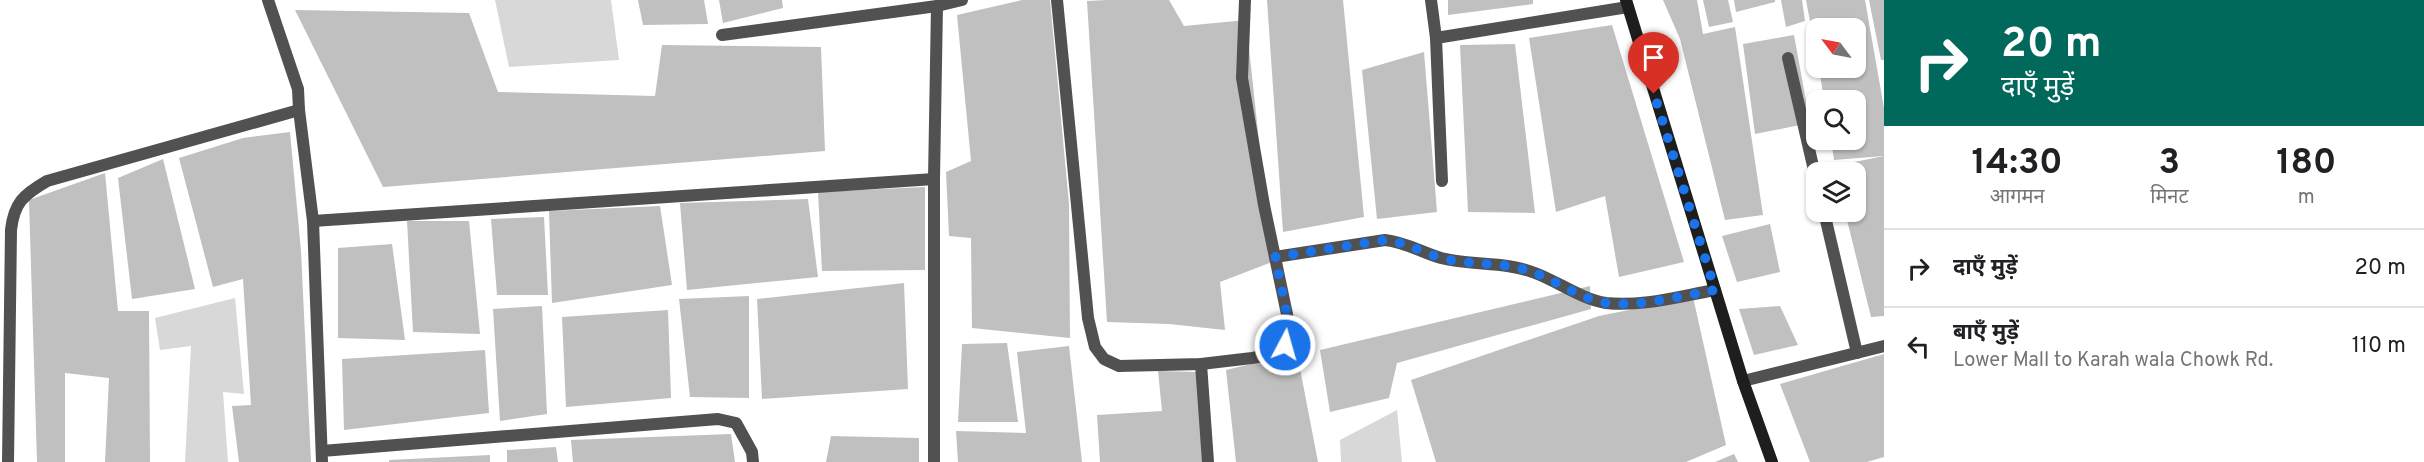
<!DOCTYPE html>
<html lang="hi">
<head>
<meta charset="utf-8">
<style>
  :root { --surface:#fff; --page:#f2f2f2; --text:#202124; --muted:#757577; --line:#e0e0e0 }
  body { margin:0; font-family:Overpass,"Noto Sans Devanagari",sans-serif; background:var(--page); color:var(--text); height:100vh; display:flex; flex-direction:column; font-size:22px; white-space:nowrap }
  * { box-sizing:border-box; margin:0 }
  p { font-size:20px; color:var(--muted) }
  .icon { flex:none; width:33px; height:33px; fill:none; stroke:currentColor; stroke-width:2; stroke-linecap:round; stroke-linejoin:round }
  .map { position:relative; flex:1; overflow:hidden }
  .details { display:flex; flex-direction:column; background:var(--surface); width:540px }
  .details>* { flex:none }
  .top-card { background:#00695c; color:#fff; overflow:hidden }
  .needle { width:39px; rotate:302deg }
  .buttons { position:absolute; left:1806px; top:18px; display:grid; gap:12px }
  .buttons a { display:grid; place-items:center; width:60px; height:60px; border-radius:12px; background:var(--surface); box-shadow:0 2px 4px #0004; font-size:30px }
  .pin { position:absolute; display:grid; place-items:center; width:51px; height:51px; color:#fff; margin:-62px -26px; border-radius:50% 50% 50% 0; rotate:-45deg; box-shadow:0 0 6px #0007 }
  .pin .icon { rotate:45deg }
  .me { position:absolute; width:66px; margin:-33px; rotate:6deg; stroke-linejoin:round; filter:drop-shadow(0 0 4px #0008) }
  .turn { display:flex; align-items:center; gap:21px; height:126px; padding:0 18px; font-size:27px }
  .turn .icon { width:78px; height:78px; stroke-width:2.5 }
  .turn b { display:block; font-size:42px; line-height:51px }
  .eta { display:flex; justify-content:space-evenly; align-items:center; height:102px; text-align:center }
  .eta b { font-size:36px; font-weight:700; line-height:42px }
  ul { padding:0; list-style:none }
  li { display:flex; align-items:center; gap:18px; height:78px; padding:0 18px; border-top:2px solid var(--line) }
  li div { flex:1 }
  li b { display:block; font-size:22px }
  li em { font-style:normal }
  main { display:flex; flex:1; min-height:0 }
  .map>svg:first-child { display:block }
  .green { fill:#d8d8d8 }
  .building { fill:#c0c0c0 }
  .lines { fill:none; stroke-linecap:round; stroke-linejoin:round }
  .street { stroke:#515151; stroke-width:12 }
  .secondary { stroke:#1e1e1e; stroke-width:12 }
  .route { stroke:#1a73e8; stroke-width:10; stroke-dasharray:0 18 }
</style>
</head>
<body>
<main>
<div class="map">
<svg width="1884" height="462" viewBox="0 0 1884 462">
  <rect width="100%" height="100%" fill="#fff"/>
  <!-- green -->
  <g class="green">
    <path d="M495,0H611L619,60L509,67Z"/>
    <path d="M235,298L244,394L223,392L228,462H185L191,346L160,350L155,318Z"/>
    <path d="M1397,410L1402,462H1341L1340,440Z"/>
  </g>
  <!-- building -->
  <g class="building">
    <path d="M638,0H704L708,24L643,25Z"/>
    <path d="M719,0H782L783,8L723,23Z"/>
    <path d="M1022,0H1050L1069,204L1070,338L972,328L971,238L949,236L946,172L971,161L957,15Z"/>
    <path d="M1107,0H1169L1184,26L1246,20L1272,262L1220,282L1225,330L1169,324L1107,322L1087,1Z"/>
    <path d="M1267,0H1343L1364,217L1283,232Z"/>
    <path d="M1448,0H1533V4L1448,15Z"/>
    <path d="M1663,0H1697L1703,34L1735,27L1763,215L1725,220L1680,39Z"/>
    <path d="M1703,0H1728L1733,22L1709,27Z"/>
    <path d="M1734,0H1775V2L1736,12Z"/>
    <path d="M1781,0H1802L1805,21L1786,27Z"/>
    <path d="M1806,0H1865L1884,108V156L1834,160L1831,140H1856V100H1824L1819,68H1856V28H1816L1815,48Z"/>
    <path d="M1869,0H1884V60H1881Z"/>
    <path d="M295,10L469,13L498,92L655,96L662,45L821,47L825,151L383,187Z"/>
    <path d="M1612,25L1684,262L1619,277L1605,196L1556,212L1529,38Z"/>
    <path d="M1794,35L1810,123L1755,134L1743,44Z"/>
    <path d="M1515,44L1535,213L1468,212L1460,45Z"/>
    <path d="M1424,52L1437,212L1377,219L1362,70Z"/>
    <path d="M290,132L301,251L311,462H239L232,406L251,405L243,279L213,287L179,158L243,138Z"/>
    <path d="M1884,156V316L1871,317L1845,212H1856V172H1836L1834,166Z"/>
    <path d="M163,159L195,289L132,299L118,178Z"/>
    <path d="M105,173L118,311H149L150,462H105L109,378L65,373V462H37L29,200Z"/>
    <path d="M925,187V270L822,271L818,192Z"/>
    <path d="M808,199L818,277L687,290L680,203Z"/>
    <path d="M660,206L672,285L552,303L549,211Z"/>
    <path d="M544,217L548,295H497L491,219Z"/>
    <path d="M407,221H469L480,334L413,332Z"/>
    <path d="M1770,224L1780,272L1737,282L1722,236Z"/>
    <path d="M392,244L405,340L338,338V248Z"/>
    <path d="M904,283L908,389L762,399L757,299Z"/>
    <path d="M1590,286L1591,309L1397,363L1389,398L1330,412L1320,350Z"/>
    <path d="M749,296V398L690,397L679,299Z"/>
    <path d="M1693,297L1726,445L1686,462H1436L1411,380L1599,316Z"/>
    <path d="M542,306L547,414L500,421L493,309Z"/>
    <path d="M1780,306L1798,345L1754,355L1739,309Z"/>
    <path d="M668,310L671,398L566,407L562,317Z"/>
    <path d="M1007,343L1018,422H958L962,344Z"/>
    <path d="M1069,346L1082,462H958L956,431L1026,433L1017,352Z"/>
    <path d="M485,350L489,413L344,430L342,359Z"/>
    <path d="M1297,353L1318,462H1236L1226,370Z"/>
    <path d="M1884,354V457L1867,462H1810L1780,384Z"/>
    <path d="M1158,371L1201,372L1205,462H1100L1097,415L1162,411Z"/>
    <path d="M731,434L735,462H573L571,440Z"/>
    <path d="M831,436L919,438V462H826Z"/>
    <path d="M556,447L558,462H507V450Z"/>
    <path d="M1734,454L1738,462H1715Z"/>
    <path d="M490,455V462H389V460Z"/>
  </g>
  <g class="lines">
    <!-- street -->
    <g class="street">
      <path d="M268,0L298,89L299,110"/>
      <path d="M1057,0L1088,318L1095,347L1104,359L1119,366L1201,364L1252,358L1275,354L1285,345L1288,319L1264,205L1242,78L1245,0"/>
      <path d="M1431,0L1436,38"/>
      <path d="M722,35L937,6L962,0"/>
      <path d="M1788,58L1816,179"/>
      <path d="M1442,181L1436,38L1628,7"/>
      <path d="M1824,212L1857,353"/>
      <path d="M313,221L934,179"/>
      <path d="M1275,257L1385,240C1405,242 1421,252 1441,258C1472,266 1505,261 1535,273C1559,282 1581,299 1606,303C1643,307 1680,296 1715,290"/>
      <path d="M1201,364L1208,462"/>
      <path d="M1743,381L1884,346"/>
      <path d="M322,451L718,419L736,423L752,452L753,462"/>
      <path d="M8,462L11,230C14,203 23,195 47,181L299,110L313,221L322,462"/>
      <path d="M934,462V179L937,6"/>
    </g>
    <!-- secondary -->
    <path class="secondary" d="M1626,0L1743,381L1772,462"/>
  </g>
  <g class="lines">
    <!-- route -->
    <path class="route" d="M1285,345L1288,319L1275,257L1385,240C1405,242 1421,252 1441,258C1472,266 1505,261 1535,273C1559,282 1581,299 1606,303C1643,307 1680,296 1715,290L1654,94"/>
  </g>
</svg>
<div class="buttons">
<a><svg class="needle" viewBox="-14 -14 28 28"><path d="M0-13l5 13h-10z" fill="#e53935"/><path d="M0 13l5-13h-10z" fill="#757577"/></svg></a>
<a><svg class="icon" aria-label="search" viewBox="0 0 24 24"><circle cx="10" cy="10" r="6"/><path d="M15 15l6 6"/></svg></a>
<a><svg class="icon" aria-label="layers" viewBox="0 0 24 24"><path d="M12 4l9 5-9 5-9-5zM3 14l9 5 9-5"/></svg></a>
</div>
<div class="pin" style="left:1654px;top:94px;background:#d93025"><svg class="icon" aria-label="arrive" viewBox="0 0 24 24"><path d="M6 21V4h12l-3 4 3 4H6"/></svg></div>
<svg class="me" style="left:1285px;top:345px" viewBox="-20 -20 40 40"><circle r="17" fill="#1a73e8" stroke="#fff" stroke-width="3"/><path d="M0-11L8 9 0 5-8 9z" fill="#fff"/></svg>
</div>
<section class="details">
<div class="top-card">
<div class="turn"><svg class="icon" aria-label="right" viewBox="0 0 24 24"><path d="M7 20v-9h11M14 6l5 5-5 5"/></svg><div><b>20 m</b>दाएँ मुड़ें</div></div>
</div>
<div class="eta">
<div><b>14:30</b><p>आगमन</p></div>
<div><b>3</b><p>मिनट</p></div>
<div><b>180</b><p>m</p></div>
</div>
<ul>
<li><svg class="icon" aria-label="right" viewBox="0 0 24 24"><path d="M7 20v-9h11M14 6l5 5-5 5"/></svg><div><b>दाएँ मुड़ें</b></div><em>20 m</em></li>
<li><svg class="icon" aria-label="left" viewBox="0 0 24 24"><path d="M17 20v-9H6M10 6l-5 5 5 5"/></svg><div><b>बाएँ मुड़ें</b><p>Lower Mall to Karah wala Chowk Rd.</p></div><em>110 m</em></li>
</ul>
</section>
</main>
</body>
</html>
